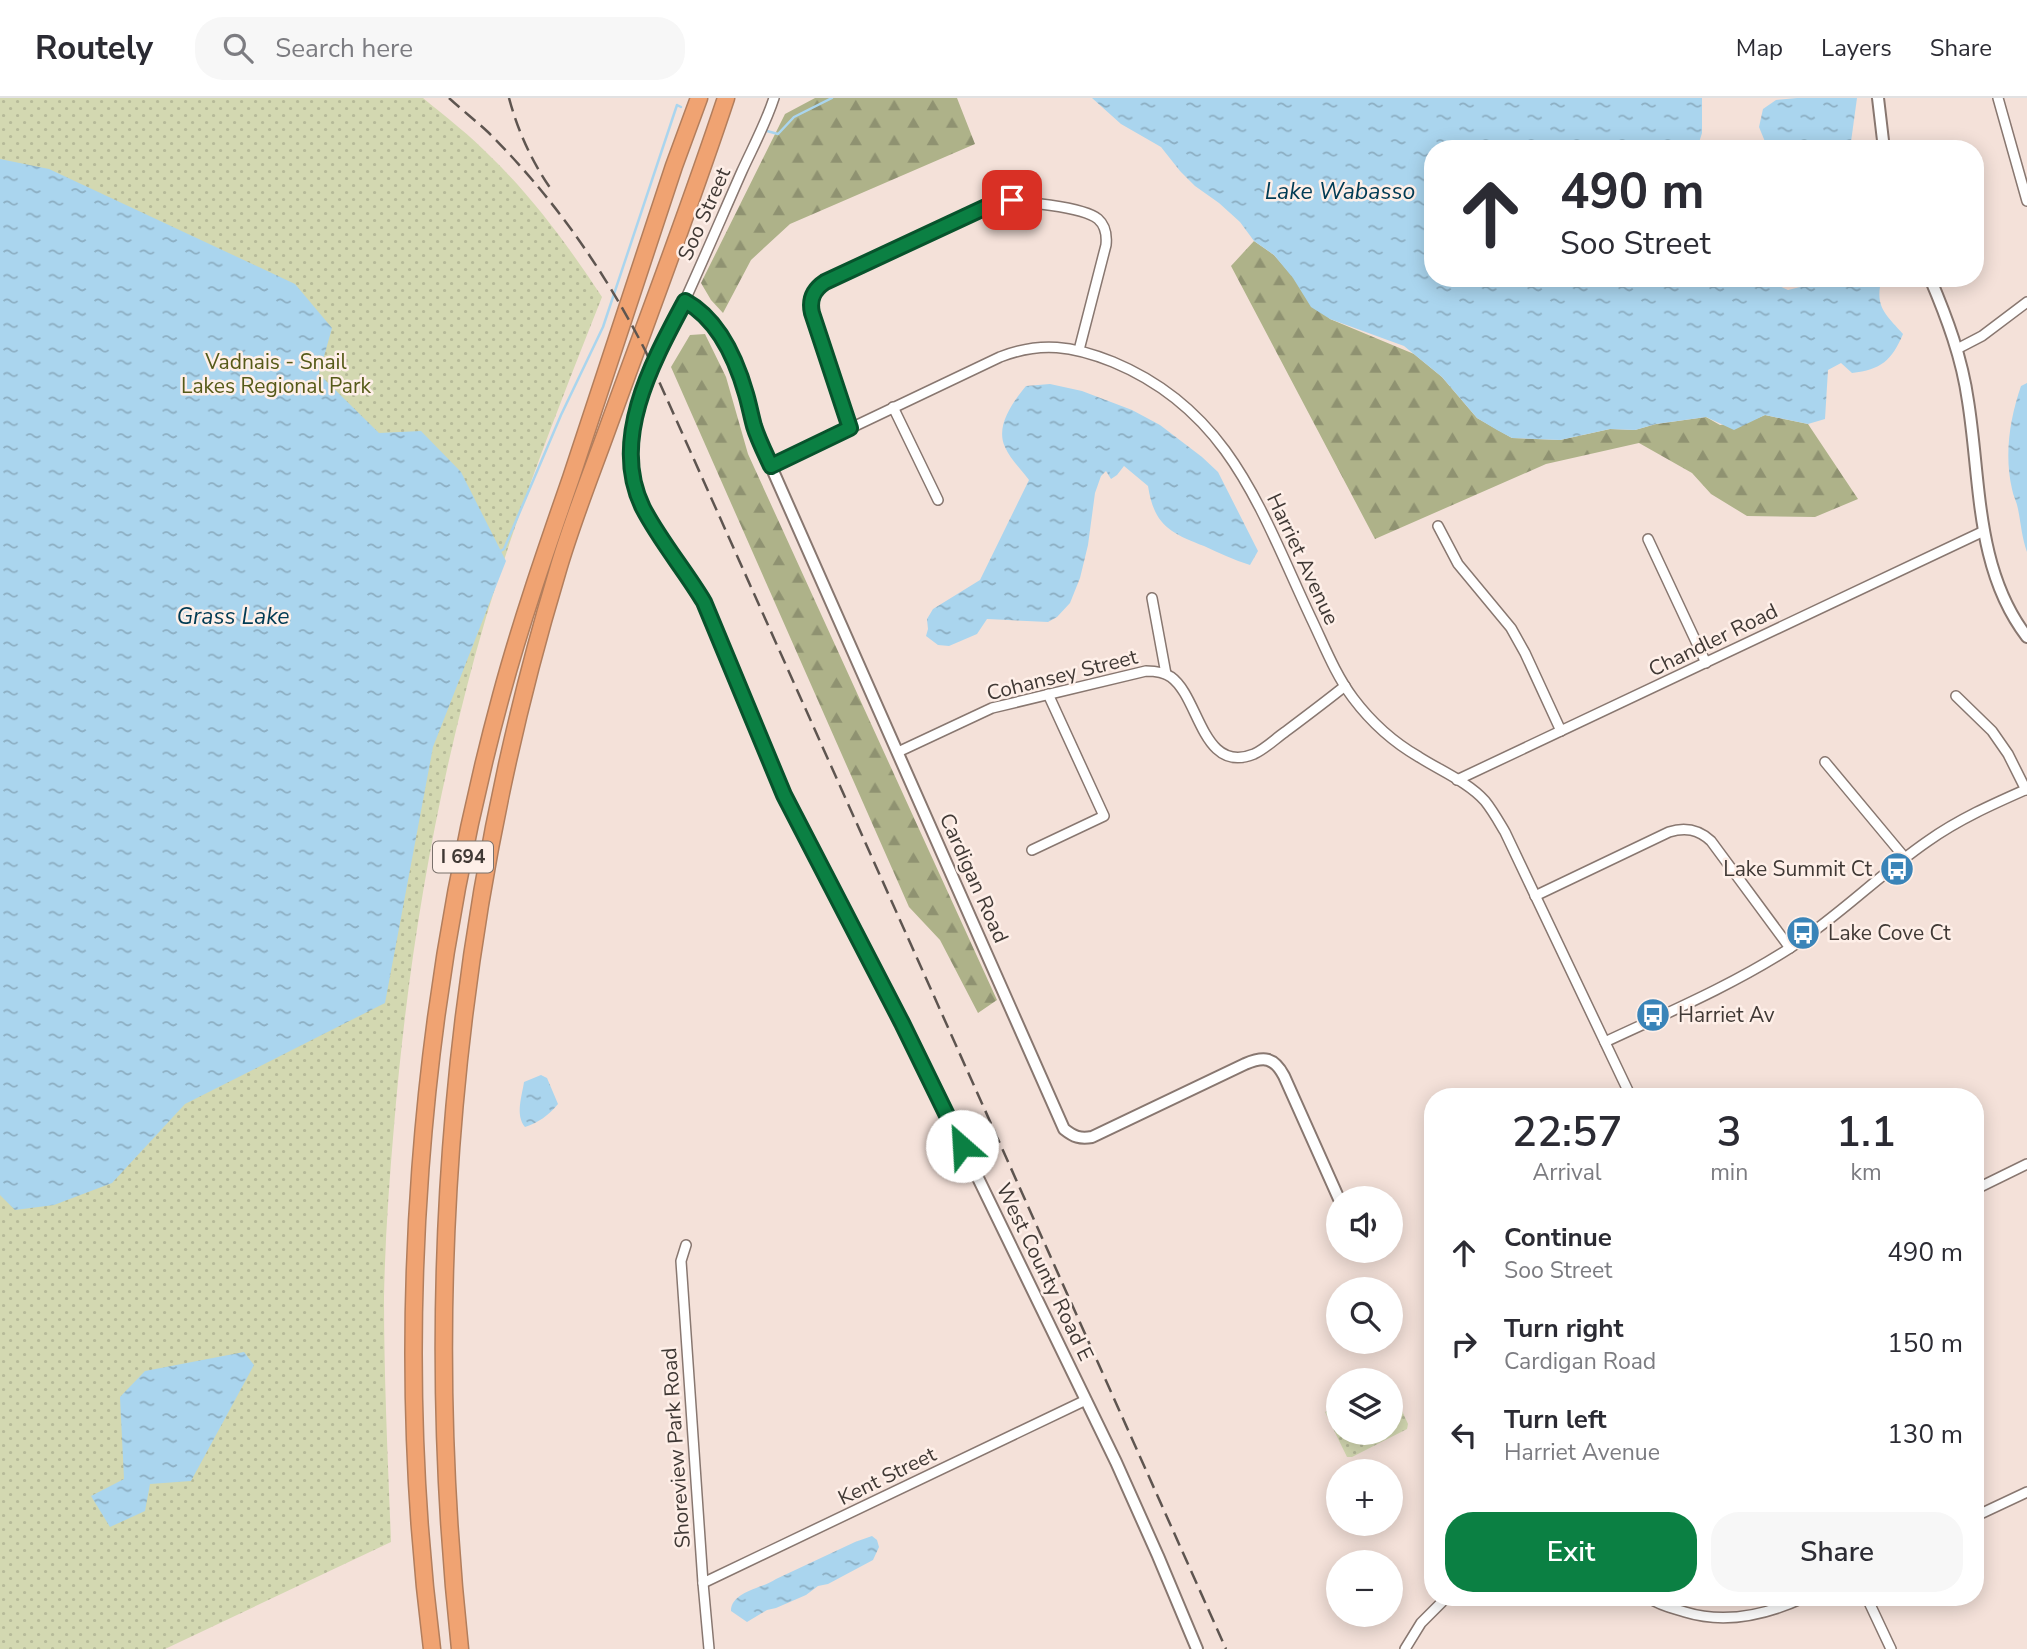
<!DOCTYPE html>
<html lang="en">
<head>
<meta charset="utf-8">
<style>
  :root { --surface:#fff; --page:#f7f7f7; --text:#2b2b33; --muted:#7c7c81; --line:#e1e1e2; --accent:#0b8043 }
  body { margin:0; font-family:"Nunito Sans",sans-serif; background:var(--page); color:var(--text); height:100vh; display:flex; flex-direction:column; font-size:26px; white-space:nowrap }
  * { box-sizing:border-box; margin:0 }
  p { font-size:23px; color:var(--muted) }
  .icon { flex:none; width:38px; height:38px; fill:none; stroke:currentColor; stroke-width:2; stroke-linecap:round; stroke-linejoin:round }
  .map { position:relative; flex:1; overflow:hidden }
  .details { position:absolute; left:1424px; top:990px; width:560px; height:518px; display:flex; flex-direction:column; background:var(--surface); border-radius:28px; box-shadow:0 4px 18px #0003 }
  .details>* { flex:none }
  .top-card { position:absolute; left:1424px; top:42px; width:560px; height:147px; border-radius:28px; box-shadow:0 4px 18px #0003; background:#fff; color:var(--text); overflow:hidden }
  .fabs { position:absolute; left:1326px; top:1088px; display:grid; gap:14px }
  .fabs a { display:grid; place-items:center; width:77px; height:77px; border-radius:50%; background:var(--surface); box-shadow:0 4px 18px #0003; font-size:35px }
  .pin { position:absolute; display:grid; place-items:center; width:60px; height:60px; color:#fff; margin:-30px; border-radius:14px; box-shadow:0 4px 10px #0006 }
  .me { position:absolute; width:77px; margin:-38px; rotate:334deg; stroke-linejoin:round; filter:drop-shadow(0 0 5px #0008) }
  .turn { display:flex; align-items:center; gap:24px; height:147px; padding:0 21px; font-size:32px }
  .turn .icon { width:91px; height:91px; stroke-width:2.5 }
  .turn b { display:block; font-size:49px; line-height:60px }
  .eta { display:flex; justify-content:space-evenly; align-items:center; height:119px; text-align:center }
  .eta b { font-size:42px; font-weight:600; line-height:49px }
  .action { display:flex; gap:14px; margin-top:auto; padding:14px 21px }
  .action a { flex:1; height:80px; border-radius:28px; background:var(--accent); color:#fff; font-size:28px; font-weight:600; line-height:80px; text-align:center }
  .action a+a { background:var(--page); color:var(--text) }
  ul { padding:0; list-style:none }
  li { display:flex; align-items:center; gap:21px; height:91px; padding:0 21px }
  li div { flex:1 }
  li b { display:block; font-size:26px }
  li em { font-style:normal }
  header { display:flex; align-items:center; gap:42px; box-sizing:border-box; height:98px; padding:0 35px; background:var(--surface); border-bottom:2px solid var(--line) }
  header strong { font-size:33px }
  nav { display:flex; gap:38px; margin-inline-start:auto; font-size:24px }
  .search { width:490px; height:63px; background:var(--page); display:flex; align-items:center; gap:18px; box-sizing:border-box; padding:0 24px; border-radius:28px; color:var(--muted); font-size:26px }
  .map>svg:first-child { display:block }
  .forest { fill:url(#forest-firs) }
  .park { fill:url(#park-dots) }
  .water { fill:url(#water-ripples) }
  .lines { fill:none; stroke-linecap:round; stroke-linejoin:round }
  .stream { stroke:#aad5ee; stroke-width:2.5 }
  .minor-casing { stroke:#887770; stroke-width:12 }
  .tertiary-casing { stroke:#887770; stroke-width:14 }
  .motorway-casing { stroke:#b27e5d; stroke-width:19 }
  .minor { stroke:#fff; stroke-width:9 }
  .tertiary { stroke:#fff; stroke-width:10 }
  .motorway { stroke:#f0a372; stroke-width:16 }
  .rail { stroke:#5e5550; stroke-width:2.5; stroke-dasharray:14 7; stroke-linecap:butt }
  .route-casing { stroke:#07532c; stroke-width:18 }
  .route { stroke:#0b8043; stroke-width:12 }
  .labels { text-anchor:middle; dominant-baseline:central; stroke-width:5; stroke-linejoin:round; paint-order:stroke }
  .shield { fill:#feefe8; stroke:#79706b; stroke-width:2 }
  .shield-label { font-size:19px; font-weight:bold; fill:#403935 }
  .street-label { font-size:21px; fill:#403935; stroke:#feefe8 }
  .park-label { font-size:21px; fill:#565a18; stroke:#feefe8 }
  .poi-label { font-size:21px; fill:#403935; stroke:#feefe8; text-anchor:start }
  .water-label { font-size:23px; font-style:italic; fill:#003b54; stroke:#feefe8 }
</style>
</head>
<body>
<header>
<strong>Routely</strong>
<div class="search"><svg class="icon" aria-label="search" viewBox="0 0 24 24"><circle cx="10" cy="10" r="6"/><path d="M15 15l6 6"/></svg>Search here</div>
<nav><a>Map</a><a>Layers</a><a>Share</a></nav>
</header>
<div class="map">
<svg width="2027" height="1551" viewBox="0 0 2027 1551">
  <defs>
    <pattern id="forest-firs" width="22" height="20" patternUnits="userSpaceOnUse" patternTransform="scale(1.75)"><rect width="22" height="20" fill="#aeb289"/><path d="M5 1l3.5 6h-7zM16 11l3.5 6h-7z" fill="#8f9271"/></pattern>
    <pattern id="park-dots" width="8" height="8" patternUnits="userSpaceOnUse" patternTransform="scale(1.75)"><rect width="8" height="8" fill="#d3d8b1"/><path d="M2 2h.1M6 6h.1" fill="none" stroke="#b6ba99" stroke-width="1.8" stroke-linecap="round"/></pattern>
    <pattern id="water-ripples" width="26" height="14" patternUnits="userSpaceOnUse" patternTransform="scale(1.75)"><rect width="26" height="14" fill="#aad5ee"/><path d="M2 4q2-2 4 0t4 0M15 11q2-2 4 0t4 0" fill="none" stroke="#8caec2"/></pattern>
  </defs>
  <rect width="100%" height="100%" fill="#f4e1d9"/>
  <!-- forest -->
  <g class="forest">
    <path d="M815,0H957L975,46L790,126L751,162L723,215L711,202L701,185L785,16Z"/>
    <path d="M1254,143L1274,157L1330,221L1414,256L1442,279L1477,320L1512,340L1560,342L1610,331L1635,332L1656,326L1706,319L1720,327L1753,322L1765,317L1808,326L1858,401L1815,419L1747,418L1711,396L1692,375L1639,345L1546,366L1375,441L1231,168Z"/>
    <path d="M705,236L726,279L748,356L997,902L978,915L940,842L909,809L671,269L690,237Z"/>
  </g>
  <!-- park -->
  <g class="park">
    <path d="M0,0H423C446,19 471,38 492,60C534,101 569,149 602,199C551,328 500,457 466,592C429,735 406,881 394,1028C389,1085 385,1143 384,1200C384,1282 388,1363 391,1444L165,1551H0Z"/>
    <path d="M1391,1293L1394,1295L1408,1326L1407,1331L1352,1359H1347L1325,1314L1339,1308V1335H1391Z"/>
  </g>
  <!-- water -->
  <g class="water">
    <path d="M1092,0H1702V35L1697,51H1433V180H1761L1788,192L1800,189L1806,180H1882C1874,208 1885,216 1903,236C1892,262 1881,272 1852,275L1841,265L1828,272L1825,321L1808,326L1765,317L1734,332L1706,319L1656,326L1635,332L1610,331L1560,342L1512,340L1497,332L1477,320L1442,279L1404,248L1330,221L1311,209L1293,180L1274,157L1254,143L1240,124L1219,105L1195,88L1180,73L1161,49L1121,26Z"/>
    <path d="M1797,0H1857L1850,51H1768L1759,29L1763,11L1776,2Z"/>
    <path d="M0,61L49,71L295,186L332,230L319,276L379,335L421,333L461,374L506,463L433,649L385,905L185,1006L112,1085L54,1107L15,1112L0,1097Z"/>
    <path d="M2027,285V454C2022,440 2021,426 2018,411C2017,404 2013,398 2012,391C2004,356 2010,320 2021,288Z"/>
    <path d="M1050,286L1082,293L1132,312L1160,327L1202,359L1218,374L1258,453L1250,467C1234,462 1219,455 1204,448C1170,435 1154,427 1148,388L1124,368L1117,377L1111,381L1106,373L1101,378L1095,395L1088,447L1080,480L1070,505L1057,519L1048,524L987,521L977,536L949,548L938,547L926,538L928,531L927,521L933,511L980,482L1029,382C1021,371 1010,361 1005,349C995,328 1013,304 1026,288Z"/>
    <path d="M541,977L547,980L558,1006C549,1017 538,1025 525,1029C515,1017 522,998 524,984Z"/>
    <path d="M244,1254L254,1267L191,1383L150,1386L145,1413L110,1429L91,1398L124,1381L120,1299L145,1273Z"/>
    <path d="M872,1438L877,1442L879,1449L873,1462L828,1486L818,1488L806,1497L776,1510L767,1512L747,1524L731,1513C731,1493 764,1490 776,1481L855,1444Z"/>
  </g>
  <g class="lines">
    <!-- stream -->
    <g class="stream">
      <path d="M767,33L778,36L794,19L832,0"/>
      <path d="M499,454L504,451L561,317L603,229L677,7L681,9"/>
    </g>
    <!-- minor casing -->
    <g class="minor-casing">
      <g id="minor">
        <path d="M1998,0L2027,103"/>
        <path d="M1957,251L1982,238L2027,204"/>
        <path d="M893,309L938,402"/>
        <path d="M850,330L812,215C810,202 813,192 825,184L999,104C1018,102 1084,109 1098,121C1106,128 1107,137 1106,147L1079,252"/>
        <path d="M771,368L1000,259C1041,243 1073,248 1113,264C1231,313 1261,414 1311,520C1324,547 1335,576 1353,600C1371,624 1393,644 1419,659C1441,673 1468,684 1485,703C1493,713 1499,724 1505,734L1631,999"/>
        <path d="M642,407C623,352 635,303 659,252C667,235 678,218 686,200C705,158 723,116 742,73C753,49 766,25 774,0"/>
        <path d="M1438,428L1458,466L1511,530L1525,555L1561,633"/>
        <path d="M1648,441L1706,565"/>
        <path d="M1152,500L1166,576"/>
        <path d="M1956,598L1992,633L2008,656L2026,692"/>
        <path d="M898,654L992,610L1146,573C1155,573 1164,574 1171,579C1200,600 1202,677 1254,656C1265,651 1275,641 1285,634C1305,619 1325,604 1345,588"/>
        <path d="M1825,664L1905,760"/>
        <path d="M1457,682L1984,433"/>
        <path d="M1032,752L1104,718L1048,596"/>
        <path d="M1535,798L1669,734C1685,729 1698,731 1711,743L1790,850"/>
        <path d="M1605,944C1667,915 1731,888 1790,850C1839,818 1880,776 1928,743C1959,721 1993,706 2027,691"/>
        <path d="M1976,1091L2027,1066"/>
        <path d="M686,1147L681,1163L703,1485L709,1551"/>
        <path d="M1976,1418L2027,1394"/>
        <path d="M703,1485L1086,1302"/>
        <path d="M1649,1500C1661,1508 1672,1510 1685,1514C1724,1526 1766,1517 1803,1500"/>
        <path d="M1867,1500L1891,1551"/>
        <path d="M1405,1551L1421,1525L1446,1500"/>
      </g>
    </g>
    <!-- tertiary casing -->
    <g class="tertiary-casing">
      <g id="tertiary">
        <path d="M1878,0L1884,51"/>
        <path d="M1930,180C1947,220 1962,260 1968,303C1981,384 1975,471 2027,539"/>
        <path d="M685,203C729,227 744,285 754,330L1064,1031C1074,1039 1080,1041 1092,1039L1245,966C1264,958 1274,959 1284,978L1339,1101"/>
        <path d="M642,407C660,441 684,471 704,504L784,697L911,942L1116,1364L1158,1458L1197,1551"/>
      </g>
    </g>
    <!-- motorway casing -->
    <g class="motorway-casing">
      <g id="motorway">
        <path d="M432,1551C392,1236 418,904 501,598C521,524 546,452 571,380C605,276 639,172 674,68L699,0"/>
        <path d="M460,1551C421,1189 452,824 557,475C571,426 590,379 607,332C647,221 689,112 726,0"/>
      </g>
    </g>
    <!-- minor -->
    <use href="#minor" class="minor"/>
    <!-- tertiary -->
    <use href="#tertiary" class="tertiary"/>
    <!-- motorway -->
    <use href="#motorway" class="motorway"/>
    <!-- rail -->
    <g class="rail">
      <path d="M449,0C462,12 476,23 489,35C553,99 604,172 645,252L1226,1551"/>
      <path d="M509,0C518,34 533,66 553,94"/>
    </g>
  </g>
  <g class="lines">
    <!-- route casing -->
    <g class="route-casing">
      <path id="route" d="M962,1048L902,925L784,697L704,504C685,472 660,443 643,410C609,342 653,263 685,203C718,221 736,261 746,296C749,306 751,317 754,328C758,341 765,355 771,368L850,330L812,215C809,202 813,192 825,184L986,109L1012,102"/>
    </g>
    <!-- route -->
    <use href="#route" class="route"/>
  </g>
  <!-- icons -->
  <defs>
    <g id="bus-disc" transform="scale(1.75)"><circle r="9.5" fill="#3a84b8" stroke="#feefe8"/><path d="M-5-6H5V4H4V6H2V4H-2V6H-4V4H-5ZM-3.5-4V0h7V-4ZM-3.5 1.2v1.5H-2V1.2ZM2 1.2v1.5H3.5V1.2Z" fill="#fff"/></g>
  </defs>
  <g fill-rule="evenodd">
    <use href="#bus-disc" x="1897" y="771"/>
    <use href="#bus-disc" x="1803" y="835"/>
    <use href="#bus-disc" x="1653" y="917"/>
  </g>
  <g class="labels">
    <!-- shield labels -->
    <rect class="shield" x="433" y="743.5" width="60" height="31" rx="5"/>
    <g class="shield-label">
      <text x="463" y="759">I 694</text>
    </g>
    <!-- street labels -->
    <g class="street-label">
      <text transform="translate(704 116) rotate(-66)">Soo Street</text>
      <text transform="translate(1303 461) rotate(65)">Harriet Avenue</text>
      <text transform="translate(1713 542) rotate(-26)">Chandler Road</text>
      <text transform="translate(1062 577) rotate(-14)">Cohansey Street</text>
      <text transform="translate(974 780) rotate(66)">Cardigan Road</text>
      <text transform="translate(1045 1174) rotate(64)">West County Road E</text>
      <text transform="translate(676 1350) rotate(-94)">Shoreview Park Road</text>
      <text transform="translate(887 1378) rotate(-26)">Kent Street</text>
    </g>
    <!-- park labels -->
    <g class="park-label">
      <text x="276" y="264">Vadnais - Snail<tspan x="276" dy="24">Lakes Regional Park</tspan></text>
    </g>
    <!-- poi labels -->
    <g class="poi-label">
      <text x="1872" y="771" text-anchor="end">Lake Summit Ct</text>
      <text x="1828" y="835">Lake Cove Ct</text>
      <text x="1678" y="917">Harriet Av</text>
    </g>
    <!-- water labels -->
    <g class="water-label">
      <text x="1340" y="93">Lake Wabasso</text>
      <text x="233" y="518">Grass Lake</text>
    </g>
  </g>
</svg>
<div class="fabs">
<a><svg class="icon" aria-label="sound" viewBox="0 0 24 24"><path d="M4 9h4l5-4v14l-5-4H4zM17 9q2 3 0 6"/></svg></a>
<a><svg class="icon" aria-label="search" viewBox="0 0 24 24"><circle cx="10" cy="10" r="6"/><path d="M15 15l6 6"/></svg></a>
<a><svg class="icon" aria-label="layers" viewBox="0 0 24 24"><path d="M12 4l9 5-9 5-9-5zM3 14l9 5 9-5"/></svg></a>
<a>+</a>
<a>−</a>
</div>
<div class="pin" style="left:1012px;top:102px;background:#d93025"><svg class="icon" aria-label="arrive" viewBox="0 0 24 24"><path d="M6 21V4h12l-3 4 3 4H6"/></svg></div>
<svg class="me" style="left:962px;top:1048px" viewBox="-20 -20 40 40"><circle r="19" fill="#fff"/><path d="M0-13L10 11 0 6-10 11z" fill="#0b8043"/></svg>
<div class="top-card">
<div class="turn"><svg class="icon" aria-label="ahead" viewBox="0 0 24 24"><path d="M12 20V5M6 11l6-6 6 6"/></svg><div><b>490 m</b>Soo Street</div></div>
</div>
<section class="details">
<div class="eta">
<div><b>22:57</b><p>Arrival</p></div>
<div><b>3</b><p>min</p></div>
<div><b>1.1</b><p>km</p></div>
</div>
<ul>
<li><svg class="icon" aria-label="ahead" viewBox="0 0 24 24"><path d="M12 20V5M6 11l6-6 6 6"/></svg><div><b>Continue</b><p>Soo Street</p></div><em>490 m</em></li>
<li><svg class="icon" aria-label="right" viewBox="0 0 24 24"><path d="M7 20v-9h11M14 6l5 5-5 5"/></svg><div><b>Turn right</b><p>Cardigan Road</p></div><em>150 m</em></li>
<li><svg class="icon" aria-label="left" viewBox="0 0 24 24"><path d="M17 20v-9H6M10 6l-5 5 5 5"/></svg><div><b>Turn left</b><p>Harriet Avenue</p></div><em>130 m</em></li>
</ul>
<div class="action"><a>Exit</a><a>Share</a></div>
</section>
</div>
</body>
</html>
